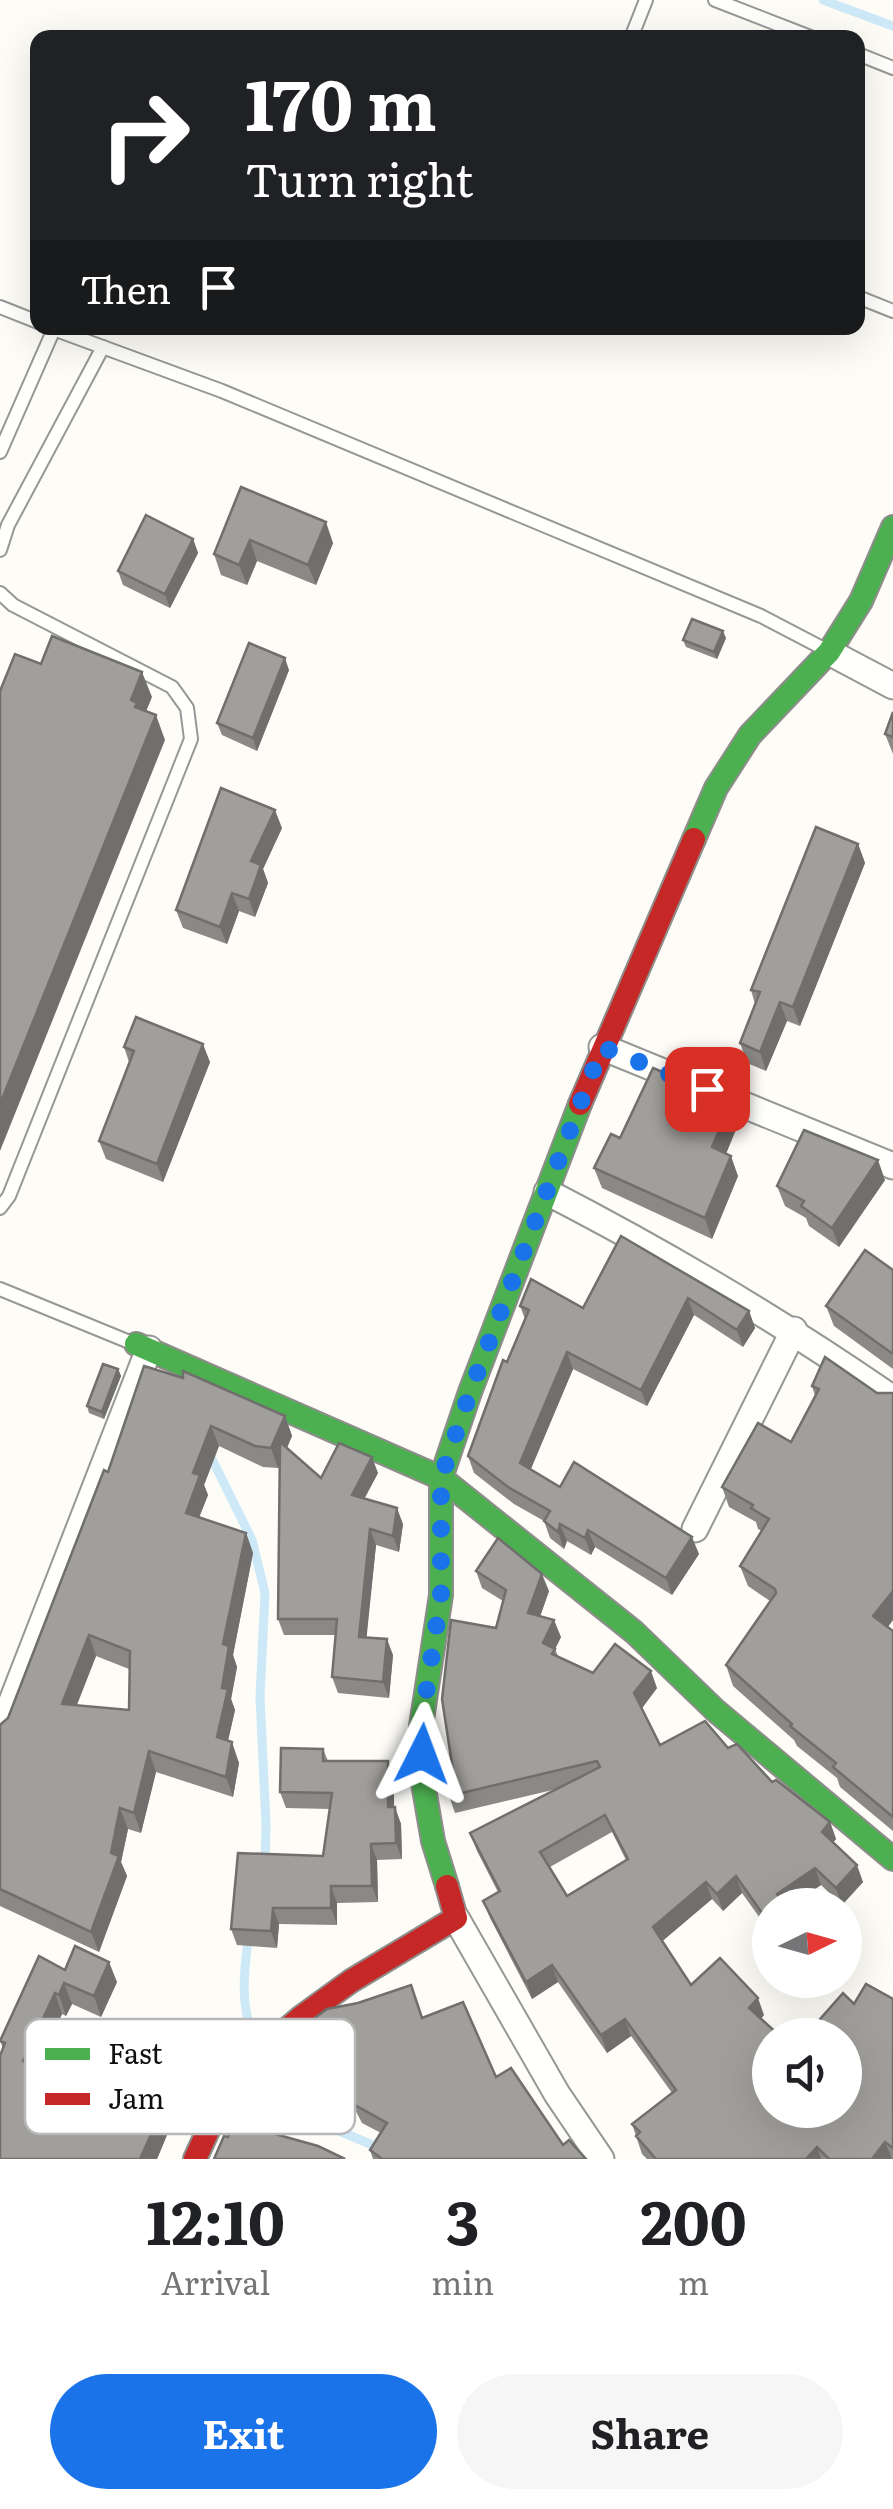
<!DOCTYPE html>
<html lang="en">
<head>
<meta charset="utf-8">
<style>
  :root { --surface:#fff; --page:#f6f6f6; --text:#202124; --muted:#757577; --accent:#1a73e8 }
  body { margin:0; font-family:Literata,serif; background:var(--page); color:var(--text); height:100vh; display:flex; flex-direction:column; font-size:38px; white-space:nowrap }
  * { box-sizing:border-box; margin:0 }
  p { font-size:32px; color:var(--muted) }
  .icon { flex:none; width:55px; height:55px; fill:none; stroke:currentColor; stroke-width:2; stroke-linecap:round; stroke-linejoin:round }
  .map { position:relative; height:2159px; overflow:hidden }
  .drawer { display:flex; flex-direction:column; background:var(--surface); flex:1 }
  .drawer>* { flex:none }
  .top-card { position:absolute; left:30px; top:30px; width:835px; height:305px; border-radius:20px; box-shadow:0 10px 40px #0002; background:#202124; color:#fff; overflow:hidden }
  .needle { width:65px; rotate:85deg }
  .tools { position:absolute; left:752px; top:1888px; display:grid; gap:20px }
  .tools a { display:grid; place-items:center; width:110px; height:110px; border-radius:50%; background:var(--surface); box-shadow:0 10px 40px #0002; font-size:50px }
  .pin { position:absolute; display:grid; place-items:center; width:85px; height:85px; color:#fff; margin:-42px; border-radius:20px; box-shadow:0 5px 15px #0006 }
  .me { position:absolute; width:110px; margin:-55px; rotate:3deg; stroke-linejoin:round; filter:drop-shadow(0 0 8px #0008) }
  .turn { display:flex; align-items:center; gap:35px; height:210px; padding:0 50px; font-size:45px }
  .turn .icon { width:130px; height:130px; stroke-width:2.5 }
  .turn b { display:block; font-size:70px; line-height:85px }
  .then { display:flex; align-items:center; height:95px; padding:0 50px; background:#0003; gap:20px; font-size:38px }
  .eta { display:flex; justify-content:space-evenly; align-items:center; height:170px; text-align:center }
  .eta b { font-size:60px; font-weight:700; line-height:70px }
  .primary-button { display:flex; gap:20px; margin-top:auto; padding:20px 50px }
  .primary-button a { flex:1; height:115px; border-radius:60px; background:var(--accent); color:#fff; font-size:40px; font-weight:700; line-height:115px; text-align:center }
  .primary-button a+a { background:var(--page); color:var(--text) }
  .map>svg:first-child { display:block }
  .lines { fill:none; stroke-linecap:round; stroke-linejoin:round }
  .stream { stroke:#cde8f7; stroke-width:9 }
  .lane-casing { stroke:#979795; stroke-width:16 }
  .street-casing { stroke:#979795; stroke-width:29 }
  .fast-casing { stroke:#8e8d8b; stroke-width:26 }
  .jam-casing { stroke:#8e8d8b; stroke-width:26 }
  .lane { stroke:#fffffe; stroke-width:12 }
  .street { stroke:#fffffe; stroke-width:25 }
  .fast { stroke:#4caf50; stroke-width:22 }
  .jam { stroke:#c62828; stroke-width:22 }
  .wall { fill:#8a8986; fill-rule:evenodd }
  .shaded-wall { fill:#716f6d }
  .building { fill:#a19f9c; stroke:#716f6d; stroke-width:2.5; fill-rule:evenodd }
  .route { stroke:#1a73e8; stroke-width:18; stroke-dasharray:0 32.4 }
  .key { fill:#fff; stroke:#b8b8b8; stroke-width:2.5 }
  .key-label { font-size:28px; fill:#111 }
</style>
</head>
<body>
<div class="map">
<svg width="893" height="2159" viewBox="0 0 893 2159">
  <rect width="100%" height="100%" fill="#fdfcf7"/>
  <g class="lines">
    <!-- stream -->
    <g class="stream">
      <path d="M823,0L893,26"/>
      <path d="M209,1453L252,1540L265,1593L260,1697L266,1825L265,1865"/>
      <path d="M249,1934C244,1969 238,2014 259,2045"/>
      <path d="M287,2081L337,2130L382,2149"/>
    </g>
    <!-- lane casing -->
    <g class="lane-casing">
      <g id="lane">
        <path d="M715,0L813,38"/>
        <path d="M631,38L646,0"/>
        <path d="M858,54L893,68"/>
        <path d="M858,297L893,311"/>
        <path d="M0,307L38,322"/>
        <path d="M51,328L222,391L761,616L828,651"/>
        <path d="M0,452L54,329"/>
        <path d="M0,550L8,525L103,347"/>
        <path d="M0,593L13,605L172,687L187,708L191,739L9,1196L0,1208"/>
        <path d="M0,1289L132,1343"/>
      </g>
    </g>
    <!-- street casing -->
    <g class="street-casing">
      <g id="street">
        <path d="M829,652L893,686"/>
        <path d="M602,1047L893,1166"/>
        <path d="M547,1192C667,1254 782,1322 893,1399"/>
        <path d="M695,1529L794,1330"/>
        <path d="M0,1732L149,1349"/>
        <path d="M456,1918L557,2094L601,2159"/>
      </g>
    </g>
    <!-- fast casing -->
    <g class="fast-casing">
      <g id="fast">
        <path d="M694,839L716,788L750,735L829,652L861,601L893,527"/>
        <path d="M136,1344L441,1478L634,1632L716,1711L893,1859"/>
        <path d="M447,1886L433,1841L423,1783L421,1726L441,1595V1478L470,1392L580,1104"/>
      </g>
    </g>
    <!-- jam casing -->
    <g class="jam-casing">
      <g id="jam">
        <path d="M580,1104L694,839"/>
        <path d="M195,2159L227,2089L244,2066L300,2018L351,1981L456,1918L447,1886"/>
      </g>
    </g>
    <!-- lane -->
    <use href="#lane" class="lane"/>
    <!-- street -->
    <use href="#street" class="street"/>
    <!-- fast -->
    <use href="#fast" class="fast"/>
    <!-- jam -->
    <use href="#jam" class="jam"/>
  </g>
  <!-- wall -->
  <g class="wall">
    <path d="M241,487L333,543L316,585L257,561L247,585L221,575L214,554Z"/>
    <path d="M193,539L198,553L170,608L123,585L118,571Z"/>
    <path d="M726,638L717,659L686,647L683,640Z"/>
    <path d="M289,670L257,751L222,735L217,723Z"/>
    <path d="M893,712V754L885,734Z"/>
    <path d="M282,828L263,869L268,883L255,917L239,911L227,944L183,928L176,910Z"/>
    <path d="M858,844L865,863L800,1026L787,1021L766,1071L747,1063L740,1043L755,1004L751,990Z"/>
    <path d="M124,1047L210,1062L163,1182L106,1159L99,1141L129,1062Z"/>
    <path d="M739,1122L726,1154L738,1176L712,1239L602,1188L594,1168L620,1138Z"/>
    <path d="M885,1180L839,1247L809,1226L806,1218L785,1206L777,1186Z"/>
    <path d="M621,1236L749,1311L755,1328L743,1347L694,1315L647,1406L573,1369L531,1469L560,1487L699,1554L672,1595L595,1547L591,1555L567,1541L564,1549L550,1538L544,1521L514,1504L474,1473L468,1456L525,1319L520,1306L583,1308Z"/>
    <path d="M893,1270V1369L834,1326L826,1306Z"/>
    <path d="M825,1357L893,1620L888,1627L893,1631V1831L840,1787L837,1778L797,1746L794,1740L733,1686L726,1665L770,1601L748,1586L740,1566L762,1531L758,1529L756,1522L729,1507L722,1487L791,1442L815,1396L812,1386Z"/>
    <path d="M144,1366L285,1416L292,1436L287,1448L321,1478L378,1473L364,1498L403,1524L399,1552L376,1545L366,1637L393,1655L389,1698L338,1693L332,1677L336,1635H284L278,1619L280,1464L278,1468L263,1467L219,1446L204,1485L208,1495L199,1517L246,1533L253,1553L233,1655L237,1667L231,1699L235,1710L228,1741L239,1763L233,1797L156,1772L141,1833L128,1829L121,1862L127,1876L99,1952L0,1906V1725L8,1718L108,1472ZM96,1656L129,1669V1710L77,1705Z"/>
    <path d="M118,1369L121,1376L104,1419L89,1413L87,1406Z"/>
    <path d="M476,1571L549,1591L540,1616L561,1637L555,1649L558,1656L593,1673L657,1688L641,1709L660,1745L728,1748L772,1782L830,1822L836,1839L833,1843L863,1882L842,1905L821,1885L770,1905V1932L742,1893L723,1911L712,1899L662,1941L691,1985L764,2015L761,2019L770,2110L854,2004L893,1999V2159H647L642,2154L632,2124L672,2093L631,2036L607,2053L558,1982L532,1999L490,1918L483,1901L498,1892L477,1851L470,1833L557,1789L455,1813L449,1796L453,1771L503,1601L482,1588ZM612,1832L626,1860L567,1896L550,1867Z"/>
    <path d="M323,1749L328,1761H388L394,1778V1807L401,1824L402,1859L377,1860L378,1902L337,1903V1925L279,1924L277,1948L237,1945L231,1929L323,1856L330,1809L286,1808L280,1792Z"/>
    <path d="M65,1970L117,1982L101,2017L72,2004L66,2016L62,2014L38,2067L172,2123L157,2159L3,2048L0,2041Z"/>
    <path d="M423,2018L496,2077L563,2145L586,2159H373L370,2150L381,2133L362,2123L351,2102L331,2112L317,2082L309,2087L302,2078L284,2102L266,2088L260,2071Z"/>
  </g>
  <!-- shaded-wall -->
  <g class="shaded-wall">
    <path d="M326,522L333,543L316,585L308,565Z"/>
    <path d="M193,539L198,553L170,608L165,594Z"/>
    <path d="M250,540L257,561L247,585L239,565Z"/>
    <path d="M723,631L726,638L717,659L714,652Z"/>
    <path d="M285,658L289,670L257,751L253,738Z"/>
    <path d="M142,672L152,697L143,719L131,700Z"/>
    <path d="M156,715L165,740L0,1151V1104Z"/>
    <path d="M275,810L282,828L263,869L268,883L255,917L249,899L251,861Z"/>
    <path d="M858,844L865,863L800,1026L793,1007Z"/>
    <path d="M232,893L239,911L227,944L220,927Z"/>
    <path d="M780,1002L787,1021L766,1071L760,1052Z"/>
    <path d="M203,1044L210,1062L163,1182L157,1164Z"/>
    <path d="M732,1101L739,1122L720,1168L712,1147Z"/>
    <path d="M731,1156L738,1176L712,1239L705,1218Z"/>
    <path d="M878,1160L885,1180L839,1247L832,1228Z"/>
    <path d="M688,1298L694,1315L647,1406L641,1390Z"/>
    <path d="M749,1311L755,1328L743,1347L737,1330Z"/>
    <path d="M567,1352L573,1369L526,1480L520,1463Z"/>
    <path d="M118,1369L121,1376L104,1419L102,1412Z"/>
    <path d="M285,1416L292,1436L278,1468L271,1448Z"/>
    <path d="M211,1426L219,1446L204,1485L208,1495L193,1533L186,1513L193,1473Z"/>
    <path d="M372,1457L378,1473L358,1511L352,1495Z"/>
    <path d="M397,1508L403,1524L399,1552L393,1536Z"/>
    <path d="M560,1524L567,1541L564,1549L558,1532Z"/>
    <path d="M370,1529L376,1545L365,1653L359,1637Z"/>
    <path d="M588,1530L595,1547L591,1555L585,1538Z"/>
    <path d="M246,1533L253,1553L233,1655L237,1667L231,1699L235,1710L224,1757L217,1737L222,1688L223,1644Z"/>
    <path d="M692,1537L699,1554L672,1595L666,1578Z"/>
    <path d="M542,1574L549,1591L535,1631L528,1613Z"/>
    <path d="M893,1591V1620L880,1636L873,1616Z"/>
    <path d="M554,1620L561,1637L549,1661L543,1643Z"/>
    <path d="M89,1635L96,1656L69,1724L62,1704Z"/>
    <path d="M387,1639L393,1655L389,1698L383,1682Z"/>
    <path d="M651,1671L657,1688L640,1711L634,1693Z"/>
    <path d="M232,1742L239,1763L233,1797L226,1777Z"/>
    <path d="M149,1751L156,1772L141,1833L134,1813Z"/>
    <path d="M388,1761L394,1778V1824L388,1807Z"/>
    <path d="M395,1807L401,1824L402,1859L396,1843Z"/>
    <path d="M120,1808L128,1829L121,1862L127,1876L99,1952L91,1932L111,1853Z"/>
    <path d="M830,1822L836,1839L828,1849L822,1832Z"/>
    <path d="M371,1844L377,1860L378,1902L372,1886Z"/>
    <path d="M857,1865L863,1882L842,1905L836,1888Z"/>
    <path d="M815,1868L821,1885L793,1905H774L777,1894Z"/>
    <path d="M736,1876L742,1893L723,1911L717,1894Z"/>
    <path d="M706,1882L712,1899L659,1944L653,1927Z"/>
    <path d="M331,1886L337,1903V1925L331,1908Z"/>
    <path d="M273,1908L279,1924L277,1948L271,1931Z"/>
    <path d="M770,1909V1931L764,1916Z"/>
    <path d="M109,1962L117,1982L101,2017L94,1996Z"/>
    <path d="M552,1965L558,1982L532,1999L526,1982Z"/>
    <path d="M64,1983L72,2004L66,2016L59,1995Z"/>
    <path d="M55,1993L62,2014L31,2082L23,2061Z"/>
    <path d="M758,1998L764,2015L755,2025L749,2008Z"/>
    <path d="M625,2019L631,2036L607,2053L601,2035Z"/>
    <path d="M296,2060L302,2078L284,2102L278,2084Z"/>
    <path d="M311,2064L317,2082L309,2087L303,2070Z"/>
    <path d="M165,2103L172,2123L157,2159H140Z"/>
    <path d="M885,2142L892,2159H872Z"/>
    <path d="M817,2147L821,2159H806Z"/>
  </g>
  <!-- building -->
  <g class="building">
    <path d="M241,487L326,522L308,565L250,540L239,565L214,554Z"/>
    <path d="M146,515L193,539L165,594L118,571Z"/>
    <path d="M692,619L723,631L714,652L683,640Z"/>
    <path d="M52,636L142,672L131,700L137,703L135,707L156,715L0,1104V691L15,654L41,664Z"/>
    <path d="M249,643L285,658L253,738L217,723Z"/>
    <path d="M893,712V737L885,734Z"/>
    <path d="M221,788L275,810L251,861L261,865L249,899L232,893L220,927L176,910Z"/>
    <path d="M816,827L858,844L793,1007L780,1002L760,1052L740,1043L760,992L751,990Z"/>
    <path d="M136,1017L203,1044L157,1164L99,1141L134,1051L124,1047Z"/>
    <path d="M653,1068L732,1101L712,1147L731,1156L705,1218L594,1168L611,1134L620,1138Z"/>
    <path d="M804,1130L878,1160L832,1228L801,1206L804,1201L777,1186Z"/>
    <path d="M621,1236L749,1311L737,1330L688,1298L641,1390L567,1352L520,1463L560,1487L574,1462L692,1537L666,1578L588,1530L585,1538L560,1524L558,1532L544,1521L550,1511L508,1487L468,1456L503,1360L507,1362L529,1310L520,1306L531,1279L583,1308Z"/>
    <path d="M865,1250L893,1270V1354L826,1306Z"/>
    <path d="M825,1357L877,1393H893V1591L873,1616L893,1631V1817L833,1767L836,1763L790,1726L792,1724L726,1665L776,1593L775,1589L740,1566L769,1519L751,1508L753,1505L722,1487L758,1423L791,1442L819,1389L812,1386Z"/>
    <path d="M103,1364L118,1369L102,1412L87,1406Z"/>
    <path d="M144,1366L183,1378V1371L285,1416L271,1448L255,1446L211,1426L193,1473L200,1475L186,1513L246,1533L223,1644L229,1646L222,1688L228,1689L217,1737L232,1742L226,1777L149,1751L134,1813L120,1808L111,1853L119,1856L91,1932L0,1889V1725L8,1718L104,1470L108,1472ZM89,1635L130,1651L129,1710L62,1704Z"/>
    <path d="M280,1442L321,1478L339,1443L372,1457L352,1495L397,1508L393,1536L370,1529L359,1637L387,1639L383,1682L332,1677L337,1619H278Z"/>
    <path d="M498,1538L542,1574L528,1613L554,1620L543,1643L555,1649L552,1654L593,1673L615,1644L651,1671L634,1693L660,1745L705,1721L728,1748L737,1744L772,1782L776,1780L830,1822L822,1832L857,1865L836,1888L815,1868L777,1894L780,1898L774,1905H770V1909L764,1916L736,1876L717,1894L706,1882L653,1927L691,1985L720,1958L758,1998L749,2008L779,2035H770V2110H845V2035H806L843,1993L854,2004L866,1984L893,1999V2148L885,2142L872,2159H829L817,2147L806,2159H656L636,2136L640,2132L632,2124L676,2090L625,2019L601,2035L552,1965L526,1982L483,1901L500,1891L470,1833L600,1767L597,1761L449,1796L444,1772L453,1771L442,1699L451,1620L496,1628L506,1590L476,1571ZM605,1815L628,1859L567,1896L540,1852Z"/>
    <path d="M281,1748L323,1749V1761H388V1807H395L396,1843L371,1844L372,1886H331V1908H273L271,1931L231,1929L238,1853L323,1856L332,1793L280,1792Z"/>
    <path d="M75,1946L109,1962L94,1996L64,1983L59,1995L55,1993L23,2061L72,2082L83,2060L165,2103L140,2159H0V2056L5,2043L0,2041L39,1956L65,1970Z"/>
    <path d="M411,1985L422,2018L463,2002L496,2077L511,2068L563,2145L569,2140L586,2159H382L370,2150L387,2123L355,2105L345,2085L325,2095L311,2064L303,2070L296,2060L278,2084L260,2071L277,2046L327,2009L358,2003Z"/>
    <path d="M232,2122L318,2146L345,2159H214L224,2136L228,2137Z"/>
  </g>
  <g class="lines">
    <!-- route -->
    <path class="route" d="M422,1754L421,1726L441,1596V1478L470,1392L602,1047L707,1089"/>
  </g>
  <!-- legend -->
  <rect x="25" y="2019" width="330" height="115" rx="15" class="key"/>
  <rect x="45" y="2048" width="45" height="12" fill="#4caf50"/>
  <rect x="45" y="2093" width="45" height="12" fill="#c62828"/>
  <g class="key-label">
    <text x="108" y="2064">Fast</text>
    <text x="108" y="2109">Jam</text>
  </g>
</svg>
<div class="tools">
<a><svg class="needle" viewBox="-14 -14 28 28"><path d="M0-13l5 13h-10z" fill="#e53935"/><path d="M0 13l5-13h-10z" fill="#757577"/></svg></a>
<a><svg class="icon" aria-label="sound" viewBox="0 0 24 24"><path d="M4 9h4l5-4v14l-5-4H4zM17 9q2 3 0 6"/></svg></a>
</div>
<div class="pin" style="left:707px;top:1089px;background:#d93025"><svg class="icon" aria-label="arrive" viewBox="0 0 24 24"><path d="M6 21V4h12l-3 4 3 4H6"/></svg></div>
<svg class="me" style="left:422px;top:1754px" viewBox="-20 -20 40 40"><path d="M0-17L14 15 0 8-14 15z" fill="#1a73e8" stroke="#fff" stroke-width="4"/></svg>
<div class="top-card">
<div class="turn"><svg class="icon" aria-label="right" viewBox="0 0 24 24"><path d="M7 20v-9h11M14 6l5 5-5 5"/></svg><div><b>170 m</b>Turn right</div></div>
<div class="then">Then<svg class="icon" aria-label="arrive" viewBox="0 0 24 24"><path d="M6 21V4h12l-3 4 3 4H6"/></svg></div>
</div>
</div>
<section class="drawer">
<div class="eta">
<div><b>12:10</b><p>Arrival</p></div>
<div><b>3</b><p>min</p></div>
<div><b>200</b><p>m</p></div>
</div>
<div class="primary-button"><a>Exit</a><a>Share</a></div>
</section>
</body>
</html>
